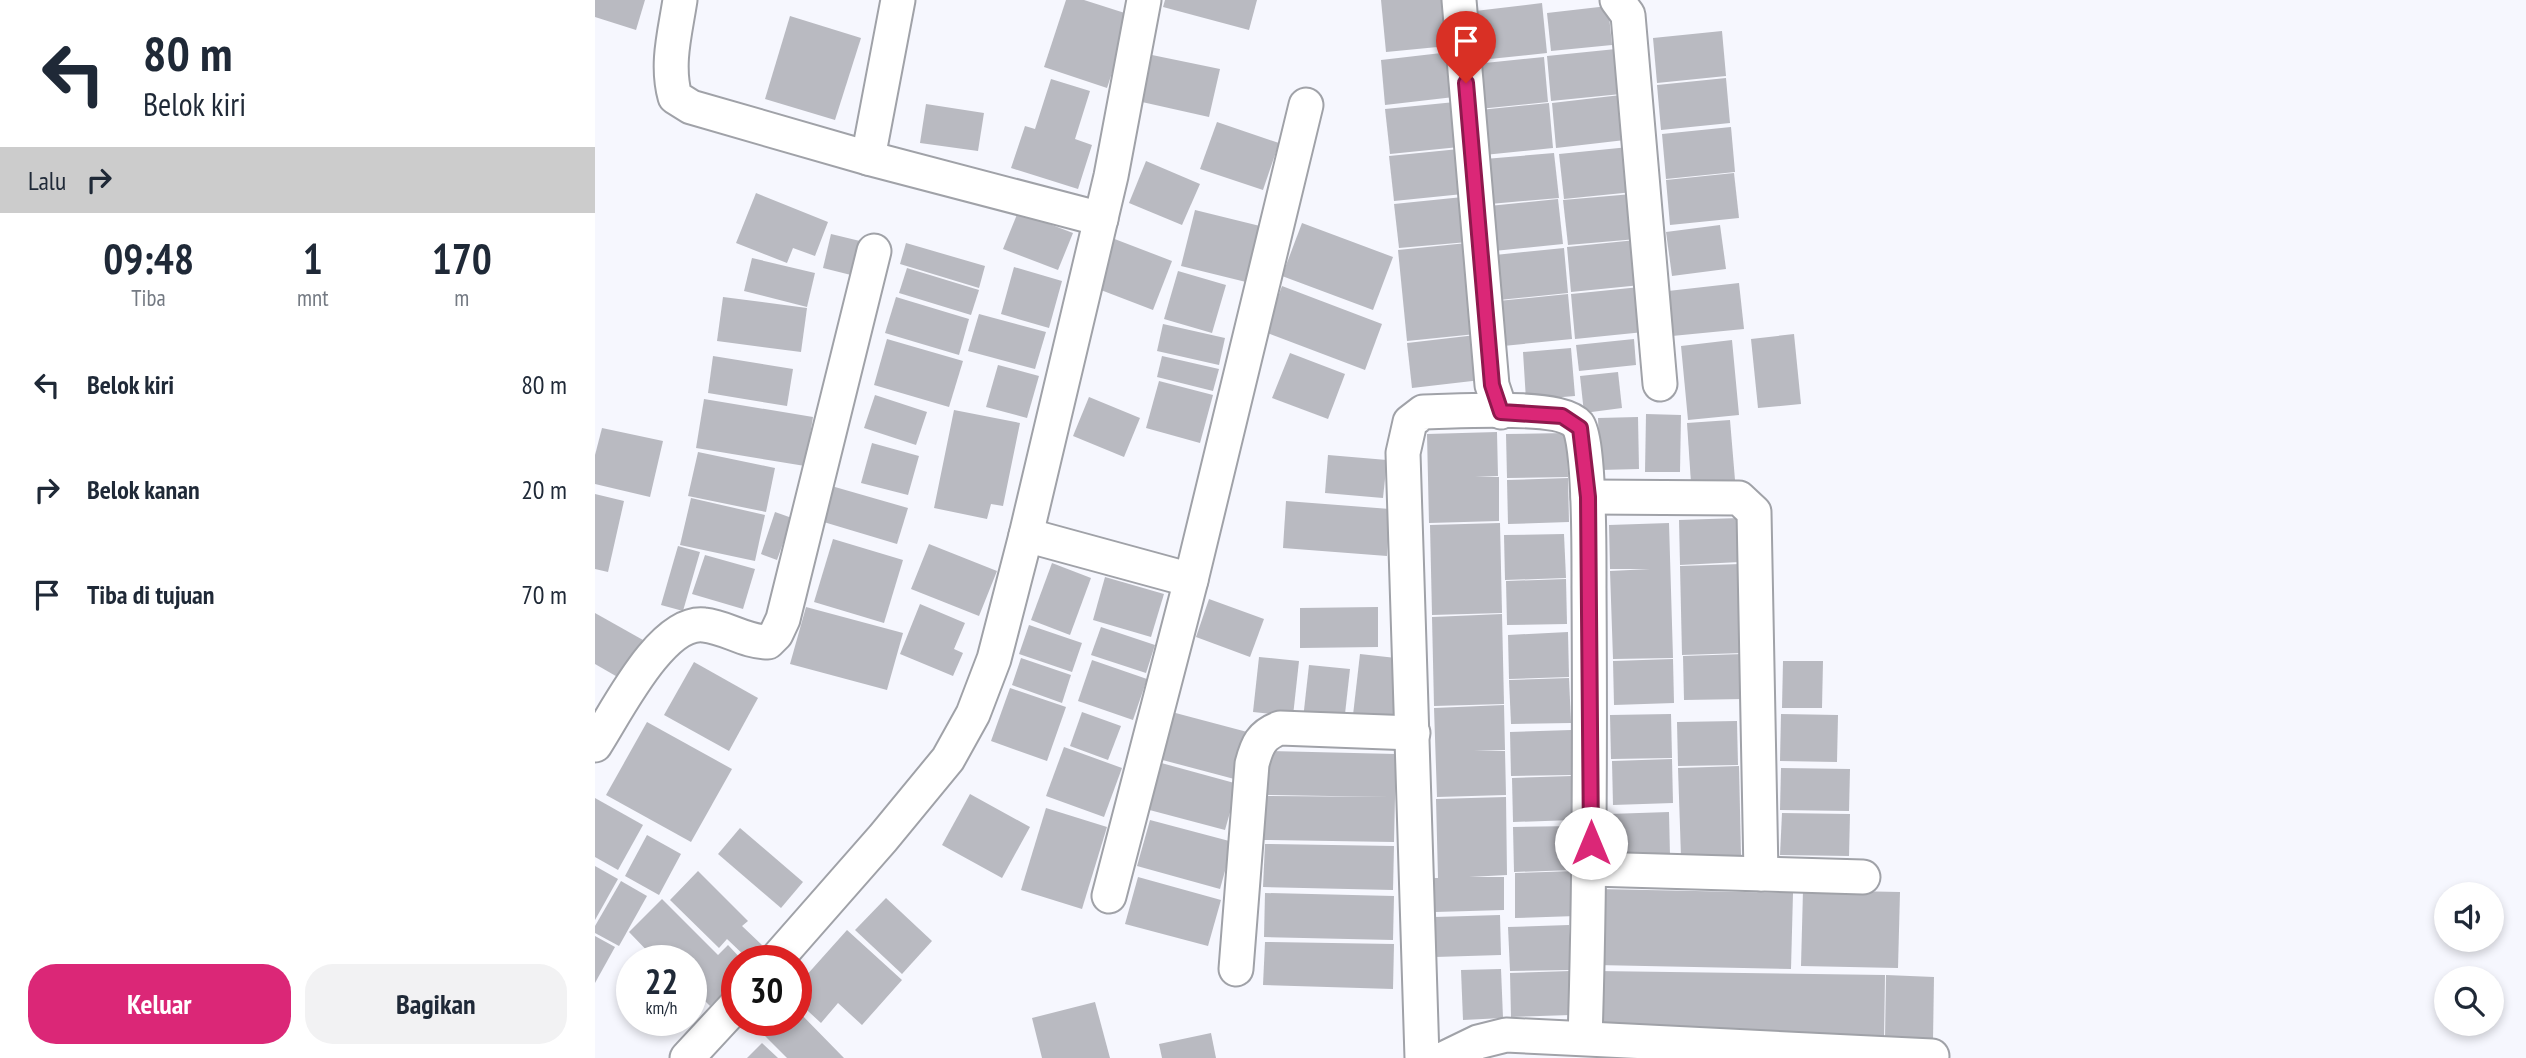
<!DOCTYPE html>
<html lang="id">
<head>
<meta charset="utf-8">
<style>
  :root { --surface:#fff; --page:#f2f2f3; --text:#1f2937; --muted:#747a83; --accent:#db2777 }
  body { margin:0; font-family:"PT Sans Narrow",sans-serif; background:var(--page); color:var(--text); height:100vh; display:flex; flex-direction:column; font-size:26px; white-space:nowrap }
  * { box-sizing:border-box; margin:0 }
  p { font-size:23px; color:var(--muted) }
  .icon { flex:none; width:38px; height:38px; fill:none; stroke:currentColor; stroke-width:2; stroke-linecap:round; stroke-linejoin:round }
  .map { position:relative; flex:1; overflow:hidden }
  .side { display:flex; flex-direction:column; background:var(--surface); width:595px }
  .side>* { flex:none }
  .guide { background:#fff; color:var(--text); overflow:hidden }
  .buttons { position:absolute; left:1839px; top:882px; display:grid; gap:14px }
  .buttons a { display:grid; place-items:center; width:70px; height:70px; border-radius:50%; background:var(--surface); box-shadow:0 4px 10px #0003; font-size:35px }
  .speed { position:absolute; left:21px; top:945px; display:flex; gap:14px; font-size:35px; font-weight:700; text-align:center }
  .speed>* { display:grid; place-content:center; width:91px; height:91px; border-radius:50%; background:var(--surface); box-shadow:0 4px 10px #0003; line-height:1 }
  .speed small { font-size:18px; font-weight:400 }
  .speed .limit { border:10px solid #d22; background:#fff; color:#111 }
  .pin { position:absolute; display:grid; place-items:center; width:60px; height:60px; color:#fff; margin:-72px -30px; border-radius:50% 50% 50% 0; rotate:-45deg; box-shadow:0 0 7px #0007 }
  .pin .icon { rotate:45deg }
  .me { position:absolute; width:77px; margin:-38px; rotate:0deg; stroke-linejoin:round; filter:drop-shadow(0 0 5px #0008) }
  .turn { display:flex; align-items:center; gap:24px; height:147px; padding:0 28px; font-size:32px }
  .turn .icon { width:91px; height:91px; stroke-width:2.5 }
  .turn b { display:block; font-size:49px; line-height:60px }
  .then { display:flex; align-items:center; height:66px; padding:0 28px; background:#0003; gap:14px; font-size:26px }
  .eta { display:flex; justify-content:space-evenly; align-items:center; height:119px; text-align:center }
  .eta b { font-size:42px; font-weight:600; line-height:49px }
  .primary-button { display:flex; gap:14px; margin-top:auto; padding:14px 28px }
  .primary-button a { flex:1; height:80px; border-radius:28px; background:var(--accent); color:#fff; font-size:28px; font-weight:600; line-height:80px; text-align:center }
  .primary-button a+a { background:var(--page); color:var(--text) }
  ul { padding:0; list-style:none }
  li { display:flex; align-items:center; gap:21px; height:105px; padding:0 28px }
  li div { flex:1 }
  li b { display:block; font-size:26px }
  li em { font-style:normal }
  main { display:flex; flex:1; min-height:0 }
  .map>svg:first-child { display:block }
  .building { fill:#b9bac1 }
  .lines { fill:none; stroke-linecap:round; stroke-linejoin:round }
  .minor-casing { stroke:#a0a2a8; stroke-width:37 }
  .minor { stroke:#fff; stroke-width:33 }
  .route-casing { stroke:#8e194d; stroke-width:18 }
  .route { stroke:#db2777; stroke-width:12 }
</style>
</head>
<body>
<main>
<section class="side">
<div class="guide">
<div class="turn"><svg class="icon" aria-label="left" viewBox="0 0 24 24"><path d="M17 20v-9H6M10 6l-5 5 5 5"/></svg><div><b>80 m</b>Belok kiri</div></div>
<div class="then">Lalu<svg class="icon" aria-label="right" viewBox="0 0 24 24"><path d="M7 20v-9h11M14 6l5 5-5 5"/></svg></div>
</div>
<div class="eta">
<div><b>09:48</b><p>Tiba</p></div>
<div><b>1</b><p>mnt</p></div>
<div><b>170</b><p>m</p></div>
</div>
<ul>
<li><svg class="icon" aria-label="left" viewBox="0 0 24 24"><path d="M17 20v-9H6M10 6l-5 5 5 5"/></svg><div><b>Belok kiri</b></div><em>80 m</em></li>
<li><svg class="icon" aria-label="right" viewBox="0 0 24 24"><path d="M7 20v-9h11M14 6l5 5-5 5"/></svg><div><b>Belok kanan</b></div><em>20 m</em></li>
<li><svg class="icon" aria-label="arrive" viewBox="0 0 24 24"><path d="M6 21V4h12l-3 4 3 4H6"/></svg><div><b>Tiba di tujuan</b></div><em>70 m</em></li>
</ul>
<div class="primary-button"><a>Keluar</a><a>Bagikan</a></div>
</section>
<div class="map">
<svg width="1931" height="1058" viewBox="0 0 1931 1058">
  <rect width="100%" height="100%" fill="#f6f7fe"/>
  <!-- building -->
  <g class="building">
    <path d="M0,0H50L41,30L0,17Z"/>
    <path d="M471,0H489L536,15L512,88L449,67Z"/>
    <path d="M570,0H662L654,30L568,7Z"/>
    <path d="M786,0H849L853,46L791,52Z"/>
    <path d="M947,3L952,53L885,60L880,11Z"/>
    <path d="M1013,6L1017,45L956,51L952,13Z"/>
    <path d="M195,16L266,38L240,120L170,99Z"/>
    <path d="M1127,31L1131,76L1062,83L1058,38Z"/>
    <path d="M1021,49L1026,94L956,101L952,56Z"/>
    <path d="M855,52L859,97L790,105L786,60Z"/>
    <path d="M557,55L625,69L614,117L547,102Z"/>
    <path d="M949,57L953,102L884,109L880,64Z"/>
    <path d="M1131,78L1135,123L1066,130L1062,85Z"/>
    <path d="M456,79L495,91L480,139L497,145L483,189L416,168L430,126L440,129Z"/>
    <path d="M1026,95L1030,140L961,148L957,103Z"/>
    <path d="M860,102L864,147L795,154L790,109Z"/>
    <path d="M954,103L958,148L889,155L885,110Z"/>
    <path d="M331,104L389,113L383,151L325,143Z"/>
    <path d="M622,122L684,143L668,190L605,169Z"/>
    <path d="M1136,127L1140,172L1071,179L1067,134Z"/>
    <path d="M1034,147L1038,192L969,199L964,154Z"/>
    <path d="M864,149L868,194L799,201L794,156Z"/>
    <path d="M959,153L964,198L895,204L890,159Z"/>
    <path d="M551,161L605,184L587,225L534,203Z"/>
    <path d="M1139,173L1144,218L1075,225L1071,180Z"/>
    <path d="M161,193L233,222L220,256L198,248L192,263L141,243Z"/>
    <path d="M1037,194L1042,239L973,245L968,200Z"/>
    <path d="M868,197L873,242L804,248L799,204Z"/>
    <path d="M963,199L968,244L899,251L894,206Z"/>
    <path d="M600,210L665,226L651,282L586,266Z"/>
    <path d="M423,212L478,233L463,270L408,249Z"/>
    <path d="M707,223L798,257L778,310L687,276Z"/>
    <path d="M1125,225L1131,269L1077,276L1071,232Z"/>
    <path d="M236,234L265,241L256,275L228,268Z"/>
    <path d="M517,238L577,261L558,310L498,287Z"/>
    <path d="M1041,240L1046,285L976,292L972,247Z"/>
    <path d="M311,243L390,266L384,288L305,264Z"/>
    <path d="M872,243L881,334L812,341L803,250Z"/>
    <path d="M969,248L973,293L904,300L900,255Z"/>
    <path d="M157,258L220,273L212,307L149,291Z"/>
    <path d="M419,267L467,281L454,328L406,314Z"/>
    <path d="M312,268L384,290L376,315L304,293Z"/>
    <path d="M583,271L631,285L617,333L569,319Z"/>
    <path d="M1144,283L1149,329L1077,336L1073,291Z"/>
    <path d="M687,286L787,324L770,370L670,332Z"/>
    <path d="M1045,287L1049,332L980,339L976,294Z"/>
    <path d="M973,294L977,339L908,346L903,301Z"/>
    <path d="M128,297L212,308L206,352L122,341Z"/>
    <path d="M301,297L374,319L364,355L290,333Z"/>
    <path d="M384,314L451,332L440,369L373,351Z"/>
    <path d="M568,324L630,338L624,365L562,351Z"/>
    <path d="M1199,334L1206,404L1163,408L1156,339Z"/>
    <path d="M881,335L886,380L817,388L812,343Z"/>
    <path d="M292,339L368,361L354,407L279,385Z"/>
    <path d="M1039,339L1041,365L984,371L981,345Z"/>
    <path d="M1137,340L1144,415L1093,420L1086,346Z"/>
    <path d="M976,348L980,396L931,400L928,352Z"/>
    <path d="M695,353L750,374L733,419L677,398Z"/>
    <path d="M118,356L198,369L192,406L113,393Z"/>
    <path d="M567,356L624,369L618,391L562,377Z"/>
    <path d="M403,365L444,376L432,418L391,407Z"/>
    <path d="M1023,372L1027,408L989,413L985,376Z"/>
    <path d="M564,381L618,395L605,443L551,428Z"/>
    <path d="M280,395L332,412L321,445L269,428Z"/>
    <path d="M494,397L545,418L529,457L478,436Z"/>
    <path d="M109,399L218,417L210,466L101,448Z"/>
    <path d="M359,410L425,423L408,506L396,504L392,519L339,508Z"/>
    <path d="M1051,414L1086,415L1085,472H1050Z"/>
    <path d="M1043,417L1044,469L1005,470L1003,418Z"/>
    <path d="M1135,420L1140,480L1096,483L1092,423Z"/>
    <path d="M7,428L68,441L55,497L0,484V455Z"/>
    <path d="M902,432L903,476L880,477H904V521L834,523L832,434Z"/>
    <path d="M972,433L973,477L912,478L911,434Z"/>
    <path d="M277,443L324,456L313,495L266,483Z"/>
    <path d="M103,452L180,468L171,512L93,496Z"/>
    <path d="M733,455L792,460L788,498L730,493Z"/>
    <path d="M973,478L974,522L913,524L912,480Z"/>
    <path d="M233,485L313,508L302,544L222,520Z"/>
    <path d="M0,494L29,501L13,572L0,569Z"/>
    <path d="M96,498L170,515L160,561L85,545Z"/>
    <path d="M691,501L795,509L792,556L688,548Z"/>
    <path d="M180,512L197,518L182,560L166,554Z"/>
    <path d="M1144,518L1145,562L1085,565L1084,520Z"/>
    <path d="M905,523L907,613L837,615L835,525Z"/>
    <path d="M1074,523L1078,658L1018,659L1015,571L1055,569H1015L1014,525Z"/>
    <path d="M969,534L971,578L910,580L909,535Z"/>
    <path d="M238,539L308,560L289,623L219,602Z"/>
    <path d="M334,544L402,571L384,616L316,589Z"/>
    <path d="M83,546L105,552L88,611L66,605Z"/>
    <path d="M110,555L160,569L148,609L97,594Z"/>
    <path d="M457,563L496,578L475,635L436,620Z"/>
    <path d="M1146,564L1148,653L1087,655L1085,566Z"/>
    <path d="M510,577L569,594L556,637L498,620Z"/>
    <path d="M971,579L972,624L912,625L911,581Z"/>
    <path d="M614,599L669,619L655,657L601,637Z"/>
    <path d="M325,604L370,623L359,649L368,653L358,676L305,654Z"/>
    <path d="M211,607L308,633L292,690L195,664Z"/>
    <path d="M783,607V647L705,648V608Z"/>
    <path d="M0,613L48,640L26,679L0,664Z"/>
    <path d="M907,614L909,704L839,706L837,617Z"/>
    <path d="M434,625L487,643L477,672L424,654Z"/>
    <path d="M506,627L560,645L551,673L496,655Z"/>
    <path d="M973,632L974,677L914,679L913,635Z"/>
    <path d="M765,654L810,659L802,721L758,715Z"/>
    <path d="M1148,654L1149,699L1089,700L1088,656Z"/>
    <path d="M664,657L704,661L698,716L658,712Z"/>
    <path d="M426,658L476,675L467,703L417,685Z"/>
    <path d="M1078,659L1079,703L1019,705L1018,661Z"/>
    <path d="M497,660L552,679L538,720L483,701Z"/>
    <path d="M1188,661H1228L1227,708H1187Z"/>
    <path d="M99,662L163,698L134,751L69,715Z"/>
    <path d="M714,665L755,669L749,723L708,719Z"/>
    <path d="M974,678L976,723L916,724L914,680Z"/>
    <path d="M415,688L471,707L452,761L396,741Z"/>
    <path d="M909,705L910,750L879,751H910L911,795L842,797L839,708Z"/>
    <path d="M573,711L656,733L643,780L560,758Z"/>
    <path d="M487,712L526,726L513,760L475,746Z"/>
    <path d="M1076,714L1077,758L1016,759L1015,715Z"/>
    <path d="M1186,714L1243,715L1242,762L1185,761Z"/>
    <path d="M1142,721L1143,765L1083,766L1082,722Z"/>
    <path d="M52,722L137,769L96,842L11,795Z"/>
    <path d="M976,730L977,775L916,776L915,732Z"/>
    <path d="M469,747L527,768L509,817L451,796Z"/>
    <path d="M671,751L801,754L799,842L669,840L670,796L795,797L670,795Z"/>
    <path d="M1077,759L1078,803L1018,805L1017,761Z"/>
    <path d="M559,761L643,784L630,830L547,808Z"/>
    <path d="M1144,766L1146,855L1086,857L1083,768Z"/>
    <path d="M1186,768L1255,769L1254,811L1185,810Z"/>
    <path d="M977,776L978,820L918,822L917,778Z"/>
    <path d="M375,794L435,827L407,878L347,845Z"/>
    <path d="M911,797L912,875L874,877H909V910L840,912L839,878H843L841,799Z"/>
    <path d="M0,798L48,825L23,870L0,857Z"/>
    <path d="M451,808L512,827L487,909L426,890Z"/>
    <path d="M1074,812L1075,856L1015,858L1014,814Z"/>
    <path d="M1187,813L1255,814L1254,856L1185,855Z"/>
    <path d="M555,820L638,842L625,889L542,866Z"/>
    <path d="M979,826L980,870L919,872L918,827Z"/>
    <path d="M145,828L208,882L186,908L123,854Z"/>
    <path d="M52,835L86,854L64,895L30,876Z"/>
    <path d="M670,844L799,846L798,890L668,887Z"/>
    <path d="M0,866L23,879L0,920Z"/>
    <path d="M103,871L153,921L147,926L167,945L153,959L132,939L124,948L75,900Z"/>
    <path d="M980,871L981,916L920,918V873Z"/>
    <path d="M543,877L626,900L613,946L530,924Z"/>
    <path d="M26,881L52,896L24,946L0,933V926Z"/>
    <path d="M1003,889L1198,893L1196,969L1001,965Z"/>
    <path d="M1208,890L1305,892L1303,968L1206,966Z"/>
    <path d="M670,893L799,896L798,940L669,937Z"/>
    <path d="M291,898L337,941L307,974L260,930Z"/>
    <path d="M67,899L123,955L133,945L148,961H142V980L115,1006L98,989L96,991V961H62L34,932Z"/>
    <path d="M905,915L906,955L840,957L839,917Z"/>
    <path d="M974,925L975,970L915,971L913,927Z"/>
    <path d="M252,930L307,980L267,1025L243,1003L226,1023L201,1000V987Z"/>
    <path d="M0,936L20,947L0,983Z"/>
    <path d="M670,942L799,944L798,989L668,985Z"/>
    <path d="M906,969L908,1018L868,1020L866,970Z"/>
    <path d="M975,971L976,1015L916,1017L915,973Z"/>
    <path d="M1002,971L1290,975L1289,1040L1000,1034Z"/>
    <path d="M1291,975L1339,977L1338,1040H1290Z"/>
    <path d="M500,1002L515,1058H447L437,1018Z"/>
    <path d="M201,1009L249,1058H192L160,1026L166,1020H201Z"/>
    <path d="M616,1033L621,1058H567L564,1044Z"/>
    <path d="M167,1043L183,1058H152Z"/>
  </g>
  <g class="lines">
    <!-- minor casing -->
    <g class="minor-casing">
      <g id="minor">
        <path d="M85,0C80,33 71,64 80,97L96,107L273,158L506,219"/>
        <path d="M864,0L897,385L906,412"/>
        <path d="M1022,0L1033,15L1065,384"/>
        <path d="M273,158L303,0"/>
        <path d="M993,497L1144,498L1159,512L1166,874"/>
        <path d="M431,535L596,580L514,896"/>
        <path d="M596,580L711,105"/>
        <path d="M0,745C21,713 66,620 109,625C131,627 150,642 173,642L181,634L188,619L279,251"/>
        <path d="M996,869L1268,877"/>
        <path d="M180,961L288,838L353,759L378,714L399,659L431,535L516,176L549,0"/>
        <path d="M641,969L657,764C662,745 666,735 685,728L818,733"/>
        <path d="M92,1058L142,1004"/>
        <path d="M827,1058L808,453L815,422L828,412C858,412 965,403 983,425C995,441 994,562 994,588C995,738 995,888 990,1038"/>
        <path d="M850,1058L883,1042L911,1035L1337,1056"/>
      </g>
    </g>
    <!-- minor -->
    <use href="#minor" class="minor"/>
  </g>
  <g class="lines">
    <!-- route casing -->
    <g class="route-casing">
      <path id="route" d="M871,83L897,385L906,412L967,416L985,428L993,497L996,843"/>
    </g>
    <!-- route -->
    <use href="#route" class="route"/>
  </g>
</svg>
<div class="buttons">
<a><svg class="icon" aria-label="sound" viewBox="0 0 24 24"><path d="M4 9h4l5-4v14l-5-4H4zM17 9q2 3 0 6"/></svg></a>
<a><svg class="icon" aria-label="search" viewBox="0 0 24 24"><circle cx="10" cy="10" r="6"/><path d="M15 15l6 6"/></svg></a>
</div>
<div class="speed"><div>22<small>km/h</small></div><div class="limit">30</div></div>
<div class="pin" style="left:871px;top:83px;background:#d93025"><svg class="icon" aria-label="arrive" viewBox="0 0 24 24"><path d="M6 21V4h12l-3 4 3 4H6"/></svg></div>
<svg class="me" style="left:996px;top:843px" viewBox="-20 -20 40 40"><circle r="19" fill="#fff"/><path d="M0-13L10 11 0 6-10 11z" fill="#db2777"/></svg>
</div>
</main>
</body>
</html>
